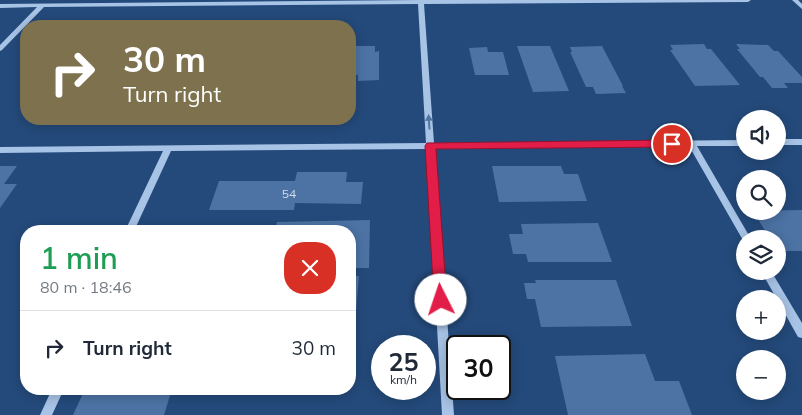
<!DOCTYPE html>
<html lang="en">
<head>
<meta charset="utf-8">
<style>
  :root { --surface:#fff; --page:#f2f2f3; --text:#1f2937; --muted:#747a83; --line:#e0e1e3 }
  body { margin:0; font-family:Mulish,sans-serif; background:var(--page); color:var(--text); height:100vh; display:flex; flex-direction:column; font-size:19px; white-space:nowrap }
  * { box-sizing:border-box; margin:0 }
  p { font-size:16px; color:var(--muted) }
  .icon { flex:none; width:28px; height:28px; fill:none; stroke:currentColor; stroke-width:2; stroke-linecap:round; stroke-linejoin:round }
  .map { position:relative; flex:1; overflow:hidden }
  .sheet { position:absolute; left:20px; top:225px; width:336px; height:170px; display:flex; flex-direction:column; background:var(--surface); border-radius:20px; box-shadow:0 2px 12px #0003 }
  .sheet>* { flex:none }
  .guide { position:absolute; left:20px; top:20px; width:336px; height:105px; border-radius:20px; box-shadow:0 2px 12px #0003; background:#7d714e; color:#fff; overflow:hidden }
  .buttons { position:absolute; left:736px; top:110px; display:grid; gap:10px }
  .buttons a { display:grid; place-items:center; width:50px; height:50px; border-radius:50%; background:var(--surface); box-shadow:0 2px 12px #0003; font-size:25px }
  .speed { position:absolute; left:371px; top:335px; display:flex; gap:10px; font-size:25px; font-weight:700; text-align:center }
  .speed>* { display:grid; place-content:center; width:65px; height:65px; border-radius:50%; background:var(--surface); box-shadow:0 2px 12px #0003; line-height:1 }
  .speed small { font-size:12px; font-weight:400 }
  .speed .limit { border:2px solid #111; border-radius:8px; background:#fff; color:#111 }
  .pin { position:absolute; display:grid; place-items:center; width:42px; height:42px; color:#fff; margin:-21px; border:2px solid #fff; border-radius:50%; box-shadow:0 1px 5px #0007 }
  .me { position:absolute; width:55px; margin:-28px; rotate:356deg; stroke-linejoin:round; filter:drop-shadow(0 0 4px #0008) }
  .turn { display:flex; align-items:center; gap:18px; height:105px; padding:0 20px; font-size:22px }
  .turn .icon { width:65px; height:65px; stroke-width:2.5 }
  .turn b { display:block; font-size:35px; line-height:42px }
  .round { display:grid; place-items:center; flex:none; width:52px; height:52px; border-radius:20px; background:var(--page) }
  .head { display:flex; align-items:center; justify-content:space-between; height:85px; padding:0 20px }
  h1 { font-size:30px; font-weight:600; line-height:38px; color:#1e9e55 }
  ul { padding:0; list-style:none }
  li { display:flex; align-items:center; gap:15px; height:75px; padding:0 20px; border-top:1px solid var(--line) }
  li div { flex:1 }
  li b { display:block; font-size:19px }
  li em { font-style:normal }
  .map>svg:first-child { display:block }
  .building { fill:#4c73a4 }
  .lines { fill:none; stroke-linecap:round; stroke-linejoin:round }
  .minor { fill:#a7c3e5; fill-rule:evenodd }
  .oneway { fill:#5274a0 }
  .route { fill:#e11d48; stroke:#92132f }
  .labels { text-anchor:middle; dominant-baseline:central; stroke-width:4.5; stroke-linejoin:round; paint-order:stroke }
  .number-label { font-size:12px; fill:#d2dce8 }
</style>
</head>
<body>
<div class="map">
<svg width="802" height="415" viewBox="0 0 802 415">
  <rect width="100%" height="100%" fill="#244a7b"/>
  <!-- building -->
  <g class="building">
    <path d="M704,44L707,49H711L740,85L695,86L670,50H673L670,45Z"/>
    <path d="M736,44L768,45L774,51H778L802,77V83H784L788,88H772L763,77H760L737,49H740Z"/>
    <path d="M351,46H375V52L379,51V80L358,81V75H350Z"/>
    <path d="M517,46H550L569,91L533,92Z"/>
    <path d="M602,46L623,86H622L626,93L596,94L593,87H586L570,52H572L570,47Z"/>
    <path d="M487,47L488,52H503L509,75H475L469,48Z"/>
    <path d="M0,166H17L4,184H17L0,208Z"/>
    <path d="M492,166H561L564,174H578L587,201L499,202Z"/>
    <path d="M297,172H347L346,182H363L361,204L295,203L294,210H209L219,181H295Z"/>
    <path d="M802,210V251H778V239H770L753,211Z"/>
    <path d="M370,220L369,268H354L353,271H350V231H275L277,222Z"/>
    <path d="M598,223L612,262H528L526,254H513L509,234H523L521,224Z"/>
    <path d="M350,276H359L354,336H350Z"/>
    <path d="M535,280H616L632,326L541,327L535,299H527L524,283H536Z"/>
    <path d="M645,354L655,381H679L692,415H568L555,356Z"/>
    <path d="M85,389H172L164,415H73Z"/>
  </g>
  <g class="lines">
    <!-- minor -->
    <g class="minor">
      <path d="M418,0H751L748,2L424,4L434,143L745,140V146H697L751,239H745V242H744L689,146L435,149L454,415H442L427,149L171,151L134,231H125L163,151L0,153V147L426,143L418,4L44,7L2,50L0,51V45L37,7L0,8V4Z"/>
      <path d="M792,0H798L802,4V9Z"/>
      <rect x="778" y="139" width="24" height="6"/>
      <path d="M761,271H771L802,323V338L798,337Z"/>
      <path d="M52,389H64L52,415H40Z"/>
    </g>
  </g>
  <!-- one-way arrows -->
  <defs><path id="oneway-solid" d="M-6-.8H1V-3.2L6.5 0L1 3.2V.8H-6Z" transform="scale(1.25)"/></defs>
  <use class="oneway" href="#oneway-solid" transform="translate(429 122) rotate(-94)"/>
  <!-- route -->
  <path class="route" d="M672,140L677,144L672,147L436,149L447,300L445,304L441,306L436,304L434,300L425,146L427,143Z"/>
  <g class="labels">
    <!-- number labels -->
    <g class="number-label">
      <text x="289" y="193">54</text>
    </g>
  </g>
</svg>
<div class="buttons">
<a><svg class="icon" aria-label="sound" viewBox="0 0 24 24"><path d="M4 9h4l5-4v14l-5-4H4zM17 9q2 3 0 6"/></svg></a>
<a><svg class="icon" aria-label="search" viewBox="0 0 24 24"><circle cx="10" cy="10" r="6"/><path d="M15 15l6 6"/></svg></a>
<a><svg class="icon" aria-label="layers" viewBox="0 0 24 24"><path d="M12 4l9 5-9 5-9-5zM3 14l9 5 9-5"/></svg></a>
<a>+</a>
<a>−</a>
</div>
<div class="speed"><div>25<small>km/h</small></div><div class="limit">30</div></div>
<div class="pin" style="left:672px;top:144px;background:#d93025"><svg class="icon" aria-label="arrive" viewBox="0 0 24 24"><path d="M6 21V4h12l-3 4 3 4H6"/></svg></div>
<svg class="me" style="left:441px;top:300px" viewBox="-20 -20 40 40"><circle r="19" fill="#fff"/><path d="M0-13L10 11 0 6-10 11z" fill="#e11d48"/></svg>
<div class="guide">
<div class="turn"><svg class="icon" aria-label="right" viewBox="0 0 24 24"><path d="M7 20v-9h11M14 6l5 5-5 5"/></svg><div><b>30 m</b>Turn right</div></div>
</div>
<section class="sheet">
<div class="head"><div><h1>1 min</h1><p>80 m · 18:46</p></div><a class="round" style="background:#d93025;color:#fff"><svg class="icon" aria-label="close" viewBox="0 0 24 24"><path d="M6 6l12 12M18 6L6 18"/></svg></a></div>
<ul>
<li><svg class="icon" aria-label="right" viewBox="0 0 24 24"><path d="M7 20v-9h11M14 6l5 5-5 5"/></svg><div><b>Turn right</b></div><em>30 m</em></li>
</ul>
</section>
</div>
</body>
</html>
